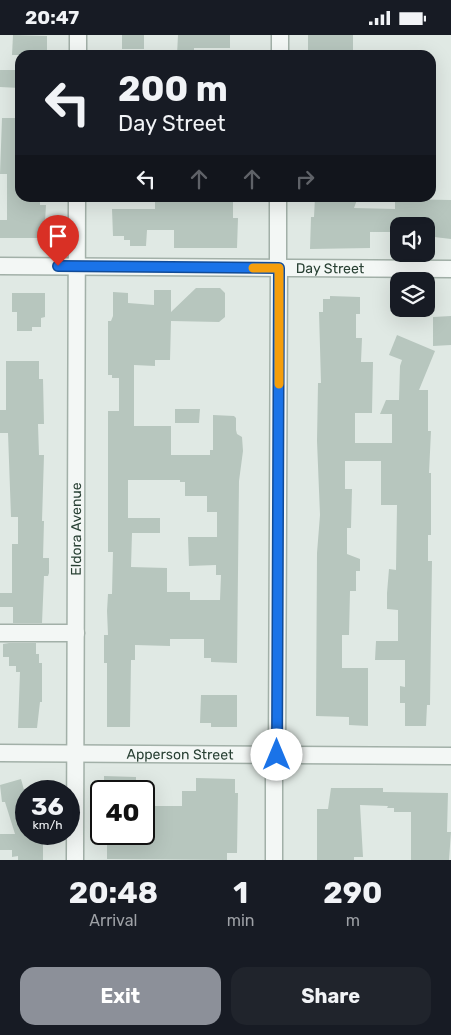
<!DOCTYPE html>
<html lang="en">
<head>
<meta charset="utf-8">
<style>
  :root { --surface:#171b24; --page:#20242c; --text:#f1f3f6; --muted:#9ea1a6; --accent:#8c9099 }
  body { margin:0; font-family:Rubik,sans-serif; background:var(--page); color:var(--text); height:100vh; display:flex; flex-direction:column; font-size:19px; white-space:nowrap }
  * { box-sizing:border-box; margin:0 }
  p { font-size:16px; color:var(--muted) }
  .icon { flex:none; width:28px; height:28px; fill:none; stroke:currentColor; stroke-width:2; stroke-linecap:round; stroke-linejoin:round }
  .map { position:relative; height:825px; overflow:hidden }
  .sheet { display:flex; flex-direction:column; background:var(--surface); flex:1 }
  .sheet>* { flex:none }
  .guide { position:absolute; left:15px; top:15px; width:421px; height:152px; border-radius:15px; box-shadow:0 5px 20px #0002; background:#171b24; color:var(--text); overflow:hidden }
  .controls { position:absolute; left:390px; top:182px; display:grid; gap:10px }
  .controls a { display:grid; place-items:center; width:45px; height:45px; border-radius:10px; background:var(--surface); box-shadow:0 5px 20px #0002; font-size:25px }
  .speed { position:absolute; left:15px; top:745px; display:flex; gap:10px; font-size:25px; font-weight:700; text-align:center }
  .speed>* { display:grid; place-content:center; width:65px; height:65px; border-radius:50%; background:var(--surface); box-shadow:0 5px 20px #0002; line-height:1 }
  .speed small { font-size:12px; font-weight:400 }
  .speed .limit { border:2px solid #111; border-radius:8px; background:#fff; color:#111 }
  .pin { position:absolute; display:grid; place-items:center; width:42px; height:42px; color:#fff; margin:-51px -21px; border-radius:50% 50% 50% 0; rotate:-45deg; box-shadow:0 0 5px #0007 }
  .pin .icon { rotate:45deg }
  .me { position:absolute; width:55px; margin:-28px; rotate:0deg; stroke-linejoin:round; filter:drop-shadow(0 0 4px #0008) }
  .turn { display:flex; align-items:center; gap:18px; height:105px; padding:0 20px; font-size:22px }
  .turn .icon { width:65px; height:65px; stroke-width:2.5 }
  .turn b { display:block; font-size:35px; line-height:42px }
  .lanes { display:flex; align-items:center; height:48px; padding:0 20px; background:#0003; justify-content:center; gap:25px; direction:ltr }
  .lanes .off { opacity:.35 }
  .eta { display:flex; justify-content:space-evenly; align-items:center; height:85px; text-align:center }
  .eta b { font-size:30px; font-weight:700; line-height:35px }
  .button { display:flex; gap:10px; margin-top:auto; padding:10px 20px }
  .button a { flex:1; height:58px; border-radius:15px; background:var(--accent); color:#fff; font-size:20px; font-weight:700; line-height:58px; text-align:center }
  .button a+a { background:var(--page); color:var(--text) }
  .status { display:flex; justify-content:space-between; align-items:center; height:35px; padding:0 25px; background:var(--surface); direction:ltr }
  .status svg { height:14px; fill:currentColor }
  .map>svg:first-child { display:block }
  .building { fill:#b7c6be; fill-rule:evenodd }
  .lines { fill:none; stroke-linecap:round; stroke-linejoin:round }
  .minor-casing { stroke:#a2b0a8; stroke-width:19 }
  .minor { stroke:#f3f7f5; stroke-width:16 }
  .route-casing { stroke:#114b97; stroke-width:12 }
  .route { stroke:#1a73e8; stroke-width:9 }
  .slow { stroke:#f59e0b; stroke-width:9 }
  .labels { text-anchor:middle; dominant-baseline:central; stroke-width:4; stroke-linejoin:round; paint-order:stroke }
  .street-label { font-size:14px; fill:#294134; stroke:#f0f7f3 }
</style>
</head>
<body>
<div class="status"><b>20:47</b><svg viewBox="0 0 49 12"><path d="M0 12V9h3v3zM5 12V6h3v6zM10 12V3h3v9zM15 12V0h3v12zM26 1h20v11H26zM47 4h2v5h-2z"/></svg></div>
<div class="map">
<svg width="451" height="825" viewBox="0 0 451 825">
  <rect width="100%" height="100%" fill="#e0e9e4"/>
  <!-- building -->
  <g class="building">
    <path d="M13,0L47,1V20H12Z"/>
    <rect x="122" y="0" width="22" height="14"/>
    <path d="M178,0H230V13H194V20H177Z"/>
    <path d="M308,0H353V20H340V16H308Z"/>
    <path d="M0,35H20V53L0,52Z"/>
    <path d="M2,83H20V162H40V170H46L44,203H0V185H7V139H0Z"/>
    <path d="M155,162H233V183H238L237,213H174V195H147L146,211H130V205H124V201H113L112,174H155Z"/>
    <path d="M315,162H358L354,173L395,174V164L451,165V204L426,201V191H399V197H370V213L310,214L311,182H314Z"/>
    <path d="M196,253H220L225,258V282L219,287L171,286L170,325H155V331L134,330V391H171V420H210V415H213V380L234,381L236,383V395L237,399L242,402L243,416L239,446L237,628L211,627V623H204V604H170V611L135,610V625H131L130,692H107V628H104V600H108L107,576L108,559H112L113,517H108V376H119V343H112V340H108V286H111L113,281V257L128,258V268L154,270V255H171V277ZM128,445H180V447H185V461H207V477H217V502H188L189,531L216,530V540H221L220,565H190V557H167V533L131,532L132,498H160V483H128Z"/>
    <path d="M12,258H45V282L41,283V292H32V296H17V277H12Z"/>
    <path d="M330,261L360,262V279H356V303H362L361,327H373L372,378H355V408H392V379H380L386,365H399L400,331L402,325L389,320L397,300L435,316L419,355H428V396H431L429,438H431V500H428V526H432L430,670H427L426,691H405V668H400V651L405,652V625H375L376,606H398V575L387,574V558L389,534L396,535L397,470H381V426H345V454H352L351,493H347V519L360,524V536H356V556H350L349,600H342V633H368V691L349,690V682L316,681L317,518L320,480L317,406L318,348H321L319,277H323V264H330Z"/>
    <path d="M451,281V310L433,311V282Z"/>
    <path d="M6,326H39V344H43L44,389H38L39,420H44L42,486H44L43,523H49V538L48,541H44L42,588H13V572H0V558H12V509H18V482H11L8,398H0V375H6Z"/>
    <path d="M175,374H200L199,388H175Z"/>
    <path d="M9,608H36V619H39V628H42V667H40L37,693H18L20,637H16V631H9V622H3V609Z"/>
    <path d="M201,660H237V692H211V688H200Z"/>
    <path d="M104,741L136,742V756L104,755Z"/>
    <path d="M196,743L235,744V758H238L237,818H227V825L107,824V800H144V771H182V756H196Z"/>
    <path d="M21,744L24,755H26V801L43,800V825H18V821L12,822V815H0V799H15L5,767H2L0,750Z"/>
    <path d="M331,753H383V757L448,758L447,797H451L449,825H411V777H394V773H387L388,771L360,770L363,822H354V825H317V774H328Z"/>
  </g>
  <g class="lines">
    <!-- minor casing -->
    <g class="minor-casing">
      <g id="minor">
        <path d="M78,20V0"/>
        <path d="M280,20V0"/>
        <path id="s1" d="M0,231L451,234"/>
        <path d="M278,233V162"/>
        <path d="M0,598H76"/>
        <path id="s2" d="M0,718L451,721"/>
        <path d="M274,720V825"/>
        <path d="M277,720L279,233"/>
        <path id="s3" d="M75,825L77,162"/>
      </g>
    </g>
    <!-- minor -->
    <use href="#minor" class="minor"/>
  </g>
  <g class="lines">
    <!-- route casing -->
    <g class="route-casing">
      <path id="route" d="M58,231L279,233L277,720"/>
    </g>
    <!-- route -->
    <use href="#route" class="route"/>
    <!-- slow -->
    <path class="slow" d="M253,233H279V349"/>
  </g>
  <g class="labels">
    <!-- street labels -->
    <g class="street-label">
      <text stroke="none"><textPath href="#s1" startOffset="330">Day Street</textPath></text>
      <text stroke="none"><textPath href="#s3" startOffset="331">Eldora Avenue</textPath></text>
      <text stroke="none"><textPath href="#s2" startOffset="180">Apperson Street</textPath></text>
    </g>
  </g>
</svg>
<div class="controls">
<a><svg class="icon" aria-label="sound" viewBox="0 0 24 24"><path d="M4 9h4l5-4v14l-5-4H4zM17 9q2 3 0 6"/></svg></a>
<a><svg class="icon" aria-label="layers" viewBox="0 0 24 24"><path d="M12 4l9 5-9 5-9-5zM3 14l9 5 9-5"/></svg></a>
</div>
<div class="speed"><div>36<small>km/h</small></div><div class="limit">40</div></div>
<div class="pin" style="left:58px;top:231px;background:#d93025"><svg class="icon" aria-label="arrive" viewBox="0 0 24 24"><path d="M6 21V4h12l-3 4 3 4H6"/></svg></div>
<svg class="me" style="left:277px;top:720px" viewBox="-20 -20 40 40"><circle r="19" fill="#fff"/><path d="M0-13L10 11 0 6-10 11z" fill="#1a73e8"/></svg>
<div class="guide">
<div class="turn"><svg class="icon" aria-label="left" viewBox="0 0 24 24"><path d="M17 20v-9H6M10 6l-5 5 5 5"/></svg><div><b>200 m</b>Day Street</div></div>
<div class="lanes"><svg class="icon" aria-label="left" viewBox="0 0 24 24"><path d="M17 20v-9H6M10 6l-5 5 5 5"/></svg><svg class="icon off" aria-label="ahead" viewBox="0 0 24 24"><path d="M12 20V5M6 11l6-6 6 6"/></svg><svg class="icon off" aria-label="ahead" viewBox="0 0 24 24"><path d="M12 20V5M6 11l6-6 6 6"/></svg><svg class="icon off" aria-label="right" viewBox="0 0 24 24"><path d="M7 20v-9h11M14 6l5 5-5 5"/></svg></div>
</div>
</div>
<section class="sheet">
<div class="eta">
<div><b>20:48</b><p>Arrival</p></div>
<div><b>1</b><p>min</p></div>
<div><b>290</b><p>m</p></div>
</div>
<div class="button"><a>Exit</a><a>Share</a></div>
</section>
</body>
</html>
